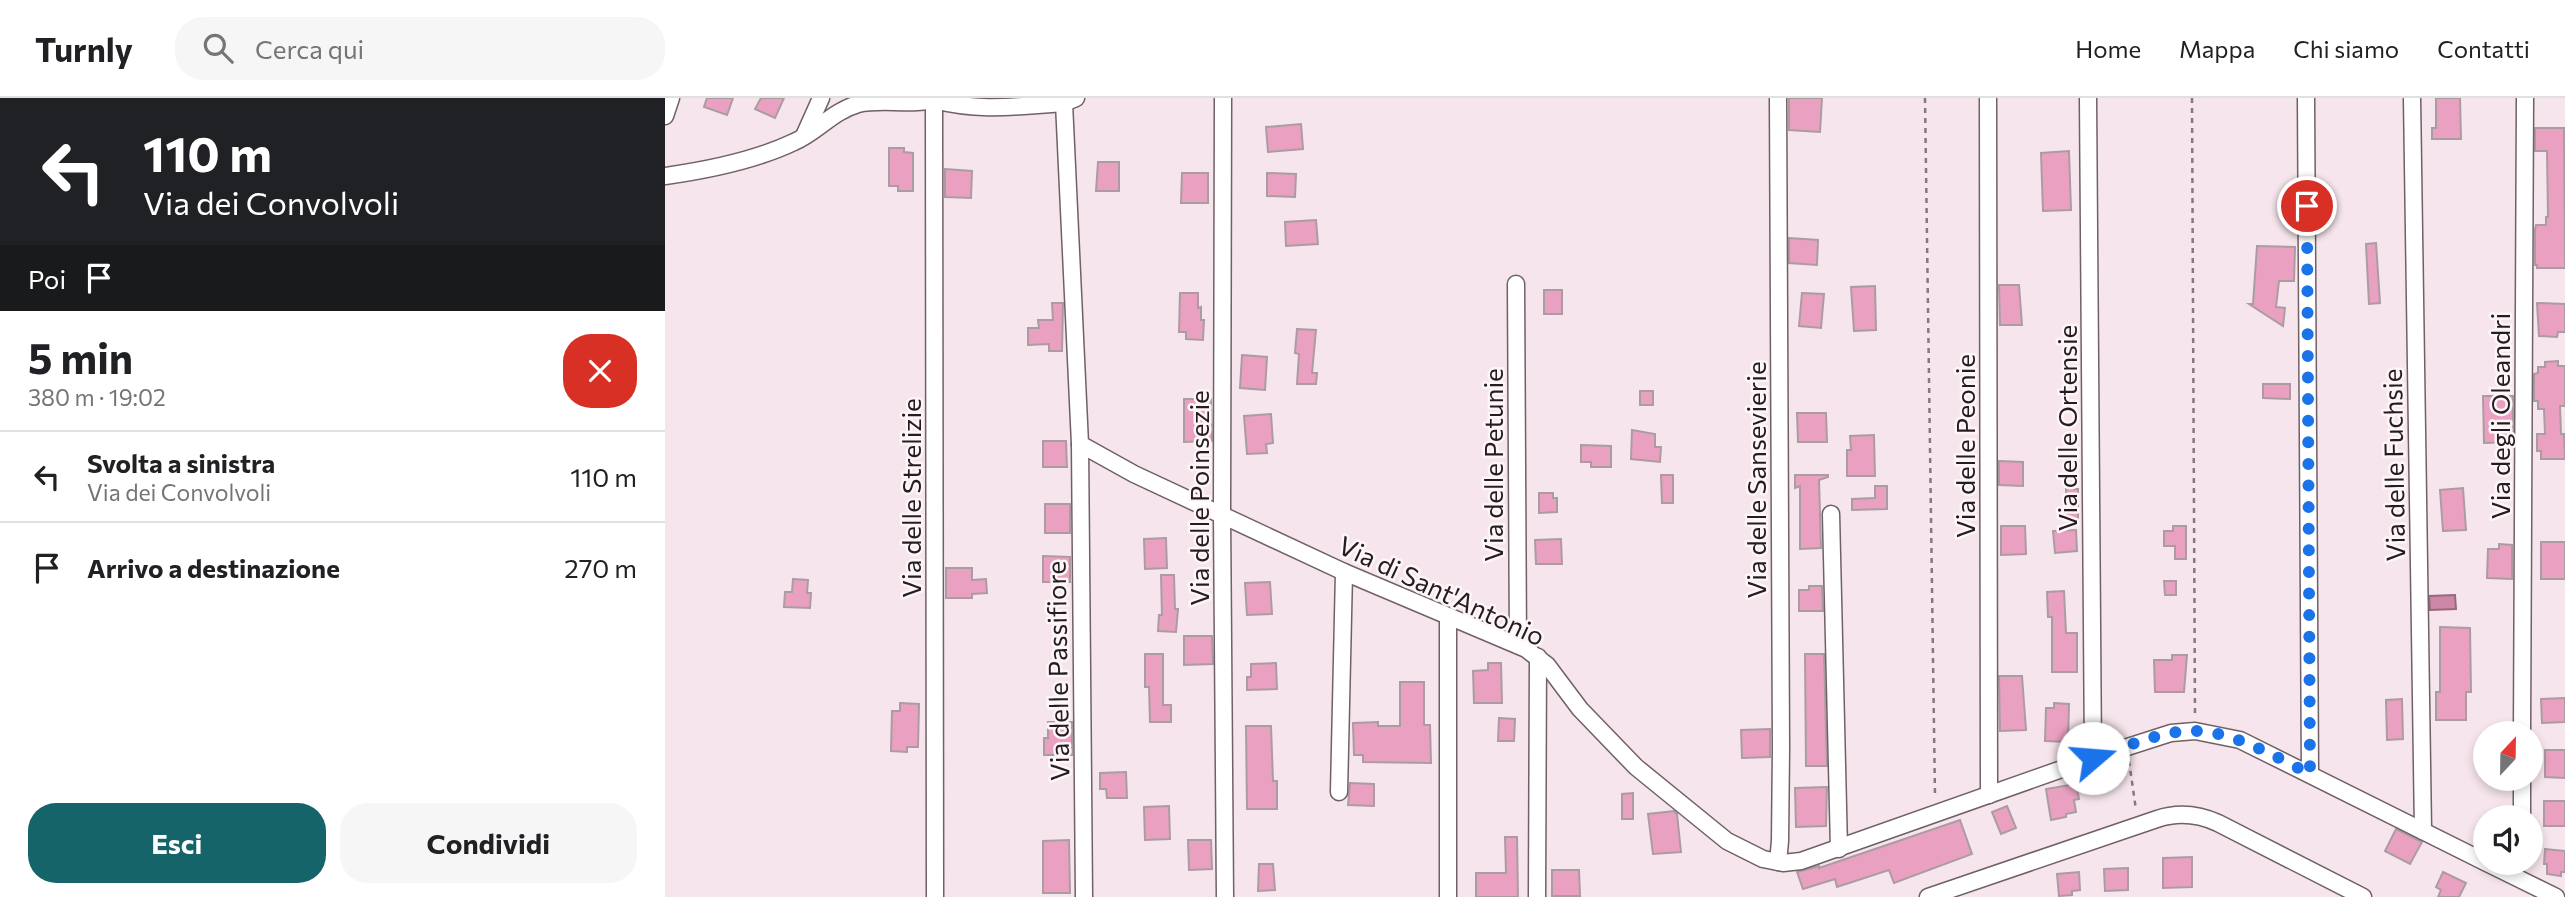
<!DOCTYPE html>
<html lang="it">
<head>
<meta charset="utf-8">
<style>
  :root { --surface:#fff; --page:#f6f6f6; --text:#202124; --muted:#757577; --line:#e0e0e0; --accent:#156469 }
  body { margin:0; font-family:Commissioner,sans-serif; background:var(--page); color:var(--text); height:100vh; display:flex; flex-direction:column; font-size:26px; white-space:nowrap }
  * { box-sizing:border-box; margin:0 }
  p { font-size:23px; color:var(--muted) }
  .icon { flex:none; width:38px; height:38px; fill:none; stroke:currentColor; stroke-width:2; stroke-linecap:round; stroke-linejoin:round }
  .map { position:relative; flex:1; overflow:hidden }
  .details { display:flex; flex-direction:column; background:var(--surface); width:665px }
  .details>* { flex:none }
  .top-card { background:#202124; color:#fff; overflow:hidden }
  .needle { width:46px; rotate:22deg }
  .tools { position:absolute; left:1808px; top:623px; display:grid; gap:14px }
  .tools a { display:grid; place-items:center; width:70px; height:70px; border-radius:50%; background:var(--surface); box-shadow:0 4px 10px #0003; font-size:35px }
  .pin { position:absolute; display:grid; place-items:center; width:60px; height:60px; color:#fff; margin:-30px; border:4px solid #fff; border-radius:50%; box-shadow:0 2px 7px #0007 }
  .me { position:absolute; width:77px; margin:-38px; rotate:72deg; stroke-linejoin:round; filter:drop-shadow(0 0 5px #0008) }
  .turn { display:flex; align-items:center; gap:24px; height:147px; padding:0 28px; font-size:32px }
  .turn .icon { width:91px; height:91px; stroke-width:2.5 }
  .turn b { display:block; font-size:49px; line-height:60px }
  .then { display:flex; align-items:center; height:66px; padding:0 28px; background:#0003; gap:14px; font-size:26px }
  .round { display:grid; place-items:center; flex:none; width:74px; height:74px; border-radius:28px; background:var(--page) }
  .summary { display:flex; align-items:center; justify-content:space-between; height:119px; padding:0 28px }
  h1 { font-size:42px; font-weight:700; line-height:52px }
  .cta { display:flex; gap:14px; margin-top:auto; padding:14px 28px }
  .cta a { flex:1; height:80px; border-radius:28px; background:var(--accent); color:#fff; font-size:28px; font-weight:700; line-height:80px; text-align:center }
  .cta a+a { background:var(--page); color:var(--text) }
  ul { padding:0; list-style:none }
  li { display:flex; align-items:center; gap:21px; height:91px; padding:0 28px; border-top:2px solid var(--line) }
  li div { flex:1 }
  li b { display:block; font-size:26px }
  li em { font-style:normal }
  header { display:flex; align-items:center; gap:42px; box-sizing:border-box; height:98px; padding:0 35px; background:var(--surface); border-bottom:2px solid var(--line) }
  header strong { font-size:33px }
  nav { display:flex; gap:38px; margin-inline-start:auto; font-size:24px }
  .search { width:490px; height:63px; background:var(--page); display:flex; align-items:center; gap:18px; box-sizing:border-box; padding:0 24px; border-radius:28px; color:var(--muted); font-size:26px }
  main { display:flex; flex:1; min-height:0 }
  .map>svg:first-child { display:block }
  .water { fill:#cd87a6; stroke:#9a677e; stroke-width:2 }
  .building { fill:#eaa1c1; stroke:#ab9ca2; stroke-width:2 }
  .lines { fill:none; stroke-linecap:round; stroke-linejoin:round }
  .street-casing { stroke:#6f6167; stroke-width:19 }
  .path { stroke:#84797d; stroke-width:2.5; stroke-dasharray:5 5; stroke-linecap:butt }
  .street { stroke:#fff; stroke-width:16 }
  .route { stroke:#1a73e8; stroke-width:12; stroke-dasharray:0 21.6 }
  .labels { text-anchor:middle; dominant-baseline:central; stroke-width:5; stroke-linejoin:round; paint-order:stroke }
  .street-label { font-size:26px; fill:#231d1f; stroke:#fef5f8 }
</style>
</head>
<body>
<header>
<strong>Turnly</strong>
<div class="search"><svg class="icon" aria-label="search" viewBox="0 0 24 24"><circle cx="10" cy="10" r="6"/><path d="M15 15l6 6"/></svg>Cerca qui</div>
<nav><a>Home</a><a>Mappa</a><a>Chi siamo</a><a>Contatti</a></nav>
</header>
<main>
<section class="details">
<div class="top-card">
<div class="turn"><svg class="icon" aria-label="left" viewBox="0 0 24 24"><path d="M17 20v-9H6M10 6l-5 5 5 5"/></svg><div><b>110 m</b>Via dei Convolvoli</div></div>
<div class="then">Poi<svg class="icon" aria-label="arrive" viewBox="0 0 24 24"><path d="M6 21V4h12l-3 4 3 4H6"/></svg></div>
</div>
<div class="summary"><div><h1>5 min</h1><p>380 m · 19:02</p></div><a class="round" style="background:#d93025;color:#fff"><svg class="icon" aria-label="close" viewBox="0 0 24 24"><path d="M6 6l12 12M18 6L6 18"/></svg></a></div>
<ul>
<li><svg class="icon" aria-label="left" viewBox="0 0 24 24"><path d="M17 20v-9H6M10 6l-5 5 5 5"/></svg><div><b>Svolta a sinistra</b><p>Via dei Convolvoli</p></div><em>110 m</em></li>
<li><svg class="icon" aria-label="arrive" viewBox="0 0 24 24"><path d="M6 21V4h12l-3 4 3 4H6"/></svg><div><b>Arrivo a destinazione</b></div><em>270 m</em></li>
</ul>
<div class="cta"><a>Esci</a><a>Condividi</a></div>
</section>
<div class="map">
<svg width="1900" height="799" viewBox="0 0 1900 799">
  <rect width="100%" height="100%" fill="#f6e5ec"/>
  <!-- water -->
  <path class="water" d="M1790,497L1791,511L1765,512L1764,498Z"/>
  <!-- building -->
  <g class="building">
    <path d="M42,0H68L62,17L39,9Z"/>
    <path d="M96,0H119L110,20L90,11Z"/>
    <path d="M1124,0H1157L1155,34L1124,32Z"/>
    <path d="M1771,0H1795L1796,41H1767V30H1771Z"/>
    <path d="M636,26L638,51L603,54L601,29Z"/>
    <path d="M1870,30H1899L1900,170H1872V167H1870V131L1871,127H1881V119H1883L1882,53H1870Z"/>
    <path d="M224,50H239V54L248,55V93H233V88H224Z"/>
    <path d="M1404,53L1406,112L1378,113L1376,55Z"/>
    <path d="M433,64H454V93H431Z"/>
    <path d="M280,71L307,73L306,100L280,99Z"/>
    <path d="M517,75H543V105H516Z"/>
    <path d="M602,75L631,76L630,99L602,98Z"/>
    <path d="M651,122L653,146L621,148L620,124Z"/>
    <path d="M1124,140L1153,142L1152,167L1124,165Z"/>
    <path d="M1711,145L1715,205L1704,206L1701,146Z"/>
    <path d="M1592,148L1630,149L1629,183H1614L1611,209L1620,210L1618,228L1584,206H1588Z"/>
    <path d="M1334,187H1354L1357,227H1335Z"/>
    <path d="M1210,188L1211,232L1189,233L1186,189Z"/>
    <rect x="879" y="192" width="18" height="24"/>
    <path d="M515,195H533V210L536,209V222H539L538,242L521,241V234H514Z"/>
    <path d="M1137,195L1159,196L1156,230L1134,228Z"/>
    <path d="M387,205H398L397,253H384V246L363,247V230H374L373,222H388Z"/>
    <path d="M1872,205L1900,206V234H1893L1892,239L1874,238Z"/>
    <path d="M632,231L651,232L647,275H652L651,286H632L634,256L630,255Z"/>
    <path d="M577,257L602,259L600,292L575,290Z"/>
    <path d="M1893,263V268H1900V308H1895L1896,336H1899L1900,361H1876V353H1872V336H1880L1879,311H1873V303H1869V276L1873,275V269H1880V264Z"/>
    <path d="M1598,286H1625V301L1598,300Z"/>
    <rect x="975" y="293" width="13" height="14"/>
    <path d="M1818,298H1848V344L1819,345Z"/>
    <path d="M519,301H546L547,343L519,344Z"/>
    <path d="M1132,315H1161L1162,344H1133Z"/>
    <path d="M606,316L608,345L601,346L602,355L582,356L579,318Z"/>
    <path d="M967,332L990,336V349H996L995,364L966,361Z"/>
    <path d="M1209,337L1210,378H1182V352H1186L1185,338Z"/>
    <path d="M378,343H401L402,369H378Z"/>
    <path d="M916,347L946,348V369H926V364H916Z"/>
    <path d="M1334,363L1358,364V388L1334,387Z"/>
    <path d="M996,377H1008V405H997Z"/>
    <path d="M1130,377H1163V379L1154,382L1156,450L1135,451V388L1130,390Z"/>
    <path d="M1210,388H1222V411L1187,412V401L1210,400Z"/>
    <path d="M1798,390L1801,432L1778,433L1775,392Z"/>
    <path d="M1401,391H1413V423H1402Z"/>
    <path d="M874,395H888V400H892V414L874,415Z"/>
    <rect x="380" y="406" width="25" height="29"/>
    <path d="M1336,428H1360L1361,456L1336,457Z"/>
    <path d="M1508,428H1521V461H1510V448H1499V433H1508Z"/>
    <path d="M1411,432L1412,453L1390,455L1388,433Z"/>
    <path d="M501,440L502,470L480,471L479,441Z"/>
    <path d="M896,441L897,466H871L870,442Z"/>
    <rect x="1876" y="444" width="24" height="37"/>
    <path d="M1834,446L1847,447V481L1822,480L1823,451H1834Z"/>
    <path d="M378,458L405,459V484H378Z"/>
    <path d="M281,470H307V482L321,481L322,495L307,496V500H281Z"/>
    <path d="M496,477H509L510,511H513L511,534L493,533L494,517H497Z"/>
    <path d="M128,481L143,482L142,495H146L145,510L119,509L120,494H127Z"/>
    <path d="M1499,483H1511V497H1500Z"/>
    <path d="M605,484L607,516L582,517L580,485Z"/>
    <path d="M1144,488H1157L1158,513H1134V492H1144Z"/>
    <path d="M1399,493L1401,535H1412V574H1387V519H1383L1382,494Z"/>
    <path d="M1775,529L1805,530L1806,594H1801V622H1771V594H1775Z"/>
    <path d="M519,538H547L548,566L519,567Z"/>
    <path d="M480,556H498V607H506V624H485L484,589H480Z"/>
    <path d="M1140,556H1159L1162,668H1141Z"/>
    <path d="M1507,557H1522L1519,594H1490L1489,562H1507Z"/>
    <path d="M611,565L612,591L582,592V579H586V566Z"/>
    <path d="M823,565H836L837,605H809L808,573L823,572Z"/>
    <path d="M1334,578H1357L1361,632L1335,633Z"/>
    <path d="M735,584H759V627H765L766,665L698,664V657H689L688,625L713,624V628H735Z"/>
    <path d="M1900,600V624L1877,625L1876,601Z"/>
    <path d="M1737,601L1738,641L1722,642L1721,602Z"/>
    <path d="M235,605L254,606L253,649H242V654L226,653L227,613H235Z"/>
    <path d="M1389,605L1404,606L1403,644L1380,643L1381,610H1389Z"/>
    <path d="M834,620L850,621L849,643H833Z"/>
    <path d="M383,624H407V657H379V640H383Z"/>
    <path d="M581,628H606L608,683H612V711H582Z"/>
    <path d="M1105,631V659L1077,660L1076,632Z"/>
    <path d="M1880,652H1900V680L1880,679Z"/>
    <path d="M461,674L462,700H442L441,691H435V675Z"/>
    <path d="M685,685L709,686V708L683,707Z"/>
    <path d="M1411,686L1414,701L1409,702L1411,714L1401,716V719L1386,722L1381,691Z"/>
    <path d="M1162,689L1161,728L1131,729L1130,690Z"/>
    <path d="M968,695V721H957V696Z"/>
    <rect x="1879" y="703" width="21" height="25"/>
    <path d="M504,708L505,741L480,742L479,709Z"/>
    <path d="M1342,708L1351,730L1336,736L1327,714Z"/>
    <path d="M1009,713L1012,716L1016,754L988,756L983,716Z"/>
    <path d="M1295,722L1307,756L1229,785L1224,772L1172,789L1170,781L1138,791L1132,774L1154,768V770Z"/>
    <path d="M1731,731L1757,744L1745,766L1720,753Z"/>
    <path d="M840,739H852L853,799H811V775H841Z"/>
    <path d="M404,742L405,795H378V743Z"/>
    <path d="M523,742H546L547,771L524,772Z"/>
    <path d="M1880,751L1900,753V774H1896V778L1882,776V766H1879Z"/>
    <path d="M1527,759V789L1498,790V760Z"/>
    <path d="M594,766H608L610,792L593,793Z"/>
    <path d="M1463,770V792L1440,793L1439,771Z"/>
    <path d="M887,772H914L915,798H887Z"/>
    <path d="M1414,774L1415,792L1407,793V797L1394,798L1392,776Z"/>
    <path d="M1778,774L1801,785L1794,799H1773L1776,792L1771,789Z"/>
  </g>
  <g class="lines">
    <!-- street casing -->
    <g class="street-casing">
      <g id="street">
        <path d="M558,0L557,417L560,799"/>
        <path d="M1323,0L1324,697"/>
        <path d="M1423,0L1428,660"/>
        <path d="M1641,0L1645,676"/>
        <path d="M1747,0L1758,733"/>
        <path d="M269,2L270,799"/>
        <path d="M269,2C316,14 352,8 399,5L411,0"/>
        <path d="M399,5L415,346L469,376L679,474L861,551L882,567L915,611L971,669L1062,743L1098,761L1118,765L1136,763L1428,660L1506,635L1530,633L1575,642L1820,764"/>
        <path d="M0,18L6,0"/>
        <path d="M139,38L156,0"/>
        <path d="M0,78C43,72 89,63 129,44C152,34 168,13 193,6C219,0 249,9 273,0"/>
        <path d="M851,186L853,547"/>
        <path d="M415,346L419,799"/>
        <path d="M1166,416L1174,751"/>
        <path d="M783,519V799"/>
        <path d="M1857,635L1860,0"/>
        <path d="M674,694L679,474"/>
        <path d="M1857,719V681"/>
        <path d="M1113,764L1115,743L1116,651L1113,0"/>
        <path d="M1822,765L1891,799"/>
        <path d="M872,799L873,559"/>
        <path d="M1263,799L1492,721C1513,714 1533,716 1553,725L1698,799"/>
      </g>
    </g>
    <!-- path -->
    <g class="path">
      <path d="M1260,0L1270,699"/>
      <path d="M1527,0L1530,620"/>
      <path d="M1464,663L1471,712"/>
    </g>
    <!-- street -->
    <use href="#street" class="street"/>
  </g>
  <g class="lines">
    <!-- route -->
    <path class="route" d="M1428,660C1455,651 1484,638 1512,634C1560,627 1604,656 1645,676L1642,108"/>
  </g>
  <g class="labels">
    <!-- street labels -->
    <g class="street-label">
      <text transform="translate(1834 318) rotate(-90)">Via degli Oleandri</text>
      <text transform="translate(1401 330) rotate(-90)">Via delle Ortensie</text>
      <text transform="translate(1299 348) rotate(-90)">Via delle Peonie</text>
      <text transform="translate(827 367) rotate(-90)">Via delle Petunie</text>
      <text transform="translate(1728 367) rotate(-91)">Via delle Fuchsie</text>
      <text transform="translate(1090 382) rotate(-90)">Via delle Sansevierie</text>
      <text transform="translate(245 400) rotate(-90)">Via delle Strelizie</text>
      <text transform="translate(533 400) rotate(-90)">Via delle Poinsezie</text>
      <text transform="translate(777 492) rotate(25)">Via di Sant'Antonio</text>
      <text transform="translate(392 573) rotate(-91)">Via delle Passifiore</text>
    </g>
  </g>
</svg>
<div class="tools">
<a><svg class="needle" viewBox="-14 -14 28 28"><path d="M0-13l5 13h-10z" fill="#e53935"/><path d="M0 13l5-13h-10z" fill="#757577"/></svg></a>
<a><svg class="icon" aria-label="sound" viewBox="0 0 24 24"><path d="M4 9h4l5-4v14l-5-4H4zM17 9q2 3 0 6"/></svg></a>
</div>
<div class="pin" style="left:1642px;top:108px;background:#d93025"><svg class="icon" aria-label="arrive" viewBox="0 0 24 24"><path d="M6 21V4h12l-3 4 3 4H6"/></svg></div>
<svg class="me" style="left:1428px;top:660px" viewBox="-20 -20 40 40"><circle r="19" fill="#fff"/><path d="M0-13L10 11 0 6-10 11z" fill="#1a73e8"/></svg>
</div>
</main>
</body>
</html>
